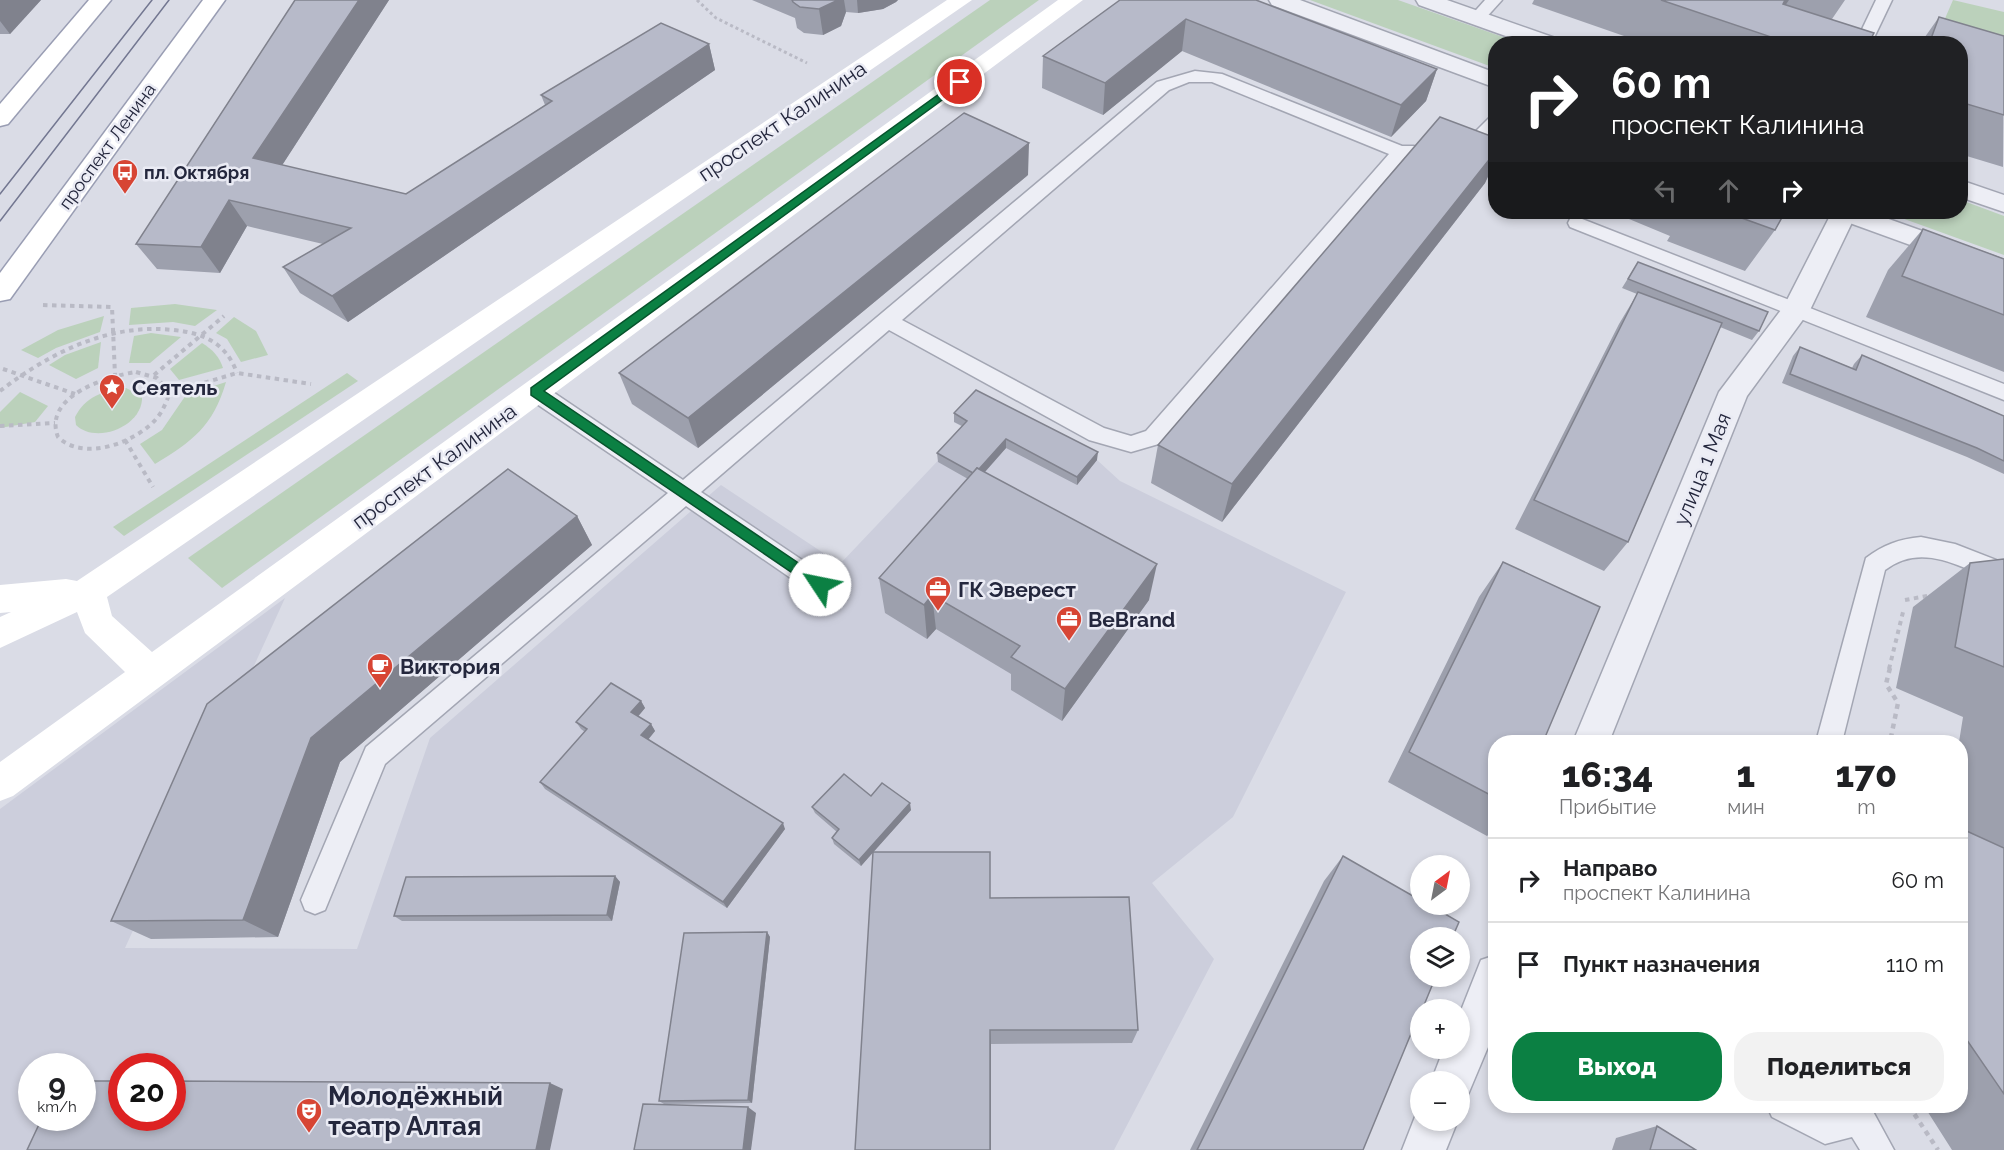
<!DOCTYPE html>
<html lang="ru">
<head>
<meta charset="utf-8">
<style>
  :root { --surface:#fff; --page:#f2f2f2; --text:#202124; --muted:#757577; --line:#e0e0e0; --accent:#0b8043 }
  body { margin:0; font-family:Raleway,sans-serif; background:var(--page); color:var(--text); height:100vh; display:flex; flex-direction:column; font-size:22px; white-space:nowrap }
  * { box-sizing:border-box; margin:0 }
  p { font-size:20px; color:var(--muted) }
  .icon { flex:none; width:33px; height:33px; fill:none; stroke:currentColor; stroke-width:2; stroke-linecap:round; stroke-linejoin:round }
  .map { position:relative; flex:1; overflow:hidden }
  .side { position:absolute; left:1488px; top:735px; width:480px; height:378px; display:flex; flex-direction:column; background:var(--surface); border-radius:24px; box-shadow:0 3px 9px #0003 }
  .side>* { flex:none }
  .banner { position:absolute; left:1488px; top:36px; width:480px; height:183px; border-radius:24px; box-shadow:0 3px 9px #0003; background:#202124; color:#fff; overflow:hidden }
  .needle { width:39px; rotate:32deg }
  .buttons { position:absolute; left:1410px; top:855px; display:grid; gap:12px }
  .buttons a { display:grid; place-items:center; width:60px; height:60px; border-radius:50%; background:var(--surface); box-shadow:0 3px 9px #0003; font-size:30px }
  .speed { position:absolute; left:18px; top:1053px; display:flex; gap:12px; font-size:30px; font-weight:700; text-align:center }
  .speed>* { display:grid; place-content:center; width:78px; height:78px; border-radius:50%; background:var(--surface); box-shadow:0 3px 9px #0003; line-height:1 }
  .speed small { font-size:15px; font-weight:400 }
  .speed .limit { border:9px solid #d22; background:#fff; color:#111 }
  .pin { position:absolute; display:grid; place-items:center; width:51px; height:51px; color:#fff; margin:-26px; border:3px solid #fff; border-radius:50%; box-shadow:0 2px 6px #0007 }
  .me { position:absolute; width:66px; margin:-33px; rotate:304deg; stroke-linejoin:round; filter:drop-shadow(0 0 4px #0008) }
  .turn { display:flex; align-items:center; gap:21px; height:126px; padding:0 24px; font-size:27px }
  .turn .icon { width:78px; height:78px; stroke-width:2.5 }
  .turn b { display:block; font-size:42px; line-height:51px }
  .lanes { display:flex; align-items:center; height:57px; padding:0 24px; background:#0003; justify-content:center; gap:30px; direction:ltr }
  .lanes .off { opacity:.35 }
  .eta { display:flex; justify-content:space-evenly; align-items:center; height:102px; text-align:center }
  .eta b { font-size:36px; font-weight:800; line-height:42px }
  .action { display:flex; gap:12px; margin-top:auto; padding:12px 24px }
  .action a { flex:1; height:69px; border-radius:24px; background:var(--accent); color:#fff; font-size:24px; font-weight:800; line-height:69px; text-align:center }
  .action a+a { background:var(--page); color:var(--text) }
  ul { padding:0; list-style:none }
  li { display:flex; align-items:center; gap:18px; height:84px; padding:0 24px; border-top:2px solid var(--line) }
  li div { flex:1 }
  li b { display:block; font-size:22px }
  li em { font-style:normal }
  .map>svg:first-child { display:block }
  .built { fill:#cccedc; fill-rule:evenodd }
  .green { fill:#bbd1bb }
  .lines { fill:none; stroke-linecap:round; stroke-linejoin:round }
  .service-casing { stroke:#a3a6b3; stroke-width:3 }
  .minor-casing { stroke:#a3a6b3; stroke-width:3 }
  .tertiary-casing { stroke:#a3a6b3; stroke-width:3 }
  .primary-casing { stroke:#999db3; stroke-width:3 }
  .path-far2 { stroke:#b9bac5; stroke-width:3; stroke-dasharray:3 3; stroke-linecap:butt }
  .path-far1 { stroke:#b9bac5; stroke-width:4; stroke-dasharray:4.5 4.5; stroke-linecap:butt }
  .path { stroke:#b9bac5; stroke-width:4.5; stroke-dasharray:5 5; stroke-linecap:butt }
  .service { fill:#edeef5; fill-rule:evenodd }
  .minor { fill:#edeef5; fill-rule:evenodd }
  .tertiary { fill:#edeef5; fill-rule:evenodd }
  .secondary { fill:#fff; fill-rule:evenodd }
  .primary { fill:#fff; fill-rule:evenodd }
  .tram { stroke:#737791; stroke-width:1.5 }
  .wall { fill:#9da0ad }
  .shaded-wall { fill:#80828d }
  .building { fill:#b7bac9; stroke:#80828d; stroke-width:1.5 }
  .route { fill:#0b8043; stroke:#07532c; stroke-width:1.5 }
  .labels { text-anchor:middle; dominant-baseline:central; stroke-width:5; stroke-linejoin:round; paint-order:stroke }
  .far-street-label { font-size:18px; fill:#24273d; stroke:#eaebf4 }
  .far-poi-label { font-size:18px; font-weight:bold; fill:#24273d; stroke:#eaebf4; text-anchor:start }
  .street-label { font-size:21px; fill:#24273d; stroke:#eaebf4 }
  .poi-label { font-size:21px; font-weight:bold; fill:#24273d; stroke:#eaebf4; text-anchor:start }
  .near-poi-label { font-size:26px; font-weight:bold; fill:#24273d; stroke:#eaebf4; text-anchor:start }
</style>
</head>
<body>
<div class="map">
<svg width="2004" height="1150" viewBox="0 0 2004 1150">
  <rect width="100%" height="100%" fill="#dadce6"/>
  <!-- built -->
  <path class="built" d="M976,399L1097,460L1120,481L1346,592L1233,817L1152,883L1214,959L1114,1150H0V809L285,598L125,948L357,949L430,738L721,485L840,564L967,430L954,422ZM32,1066H82V1118H32ZM122,1066H172V1118H122Z"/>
  <!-- green -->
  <g class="green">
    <path d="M990,0H1039L222,588L188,558Z"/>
    <path d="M1310,0H1398L1520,43L1496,44L1495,68Z"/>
    <path d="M1953,0L2004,12V71L1960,44H1934Z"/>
    <path d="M1961,200L2004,216V255L1885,212H1960Z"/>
    <path d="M175,304L217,310L195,326L173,322L129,325L131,308Z"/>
    <path d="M104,316L100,332L56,348L38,358L21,350L58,330Z"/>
    <path d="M234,317L256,331L268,355L241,362L227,339L216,333Z"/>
    <path d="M151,333L181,337L150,363H129L134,336Z"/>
    <path d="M101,342L98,368L76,379L49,365L65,355Z"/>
    <path d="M202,343C213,350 219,356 223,368L179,380L170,369Z"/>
    <path d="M347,373L358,381L124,536L113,527Z"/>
    <path d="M226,382C213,426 193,441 155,464L140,444L162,430L186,395Z"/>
    <path d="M126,388L142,396C144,426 96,445 76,425L75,417C85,397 104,390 126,388Z"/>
    <path d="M20,392L48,406L35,422L0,428V412Z"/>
  </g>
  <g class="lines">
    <!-- service casing -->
    <g class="service-casing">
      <g id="service">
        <path d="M1485,0H1502L1483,21H1471L1469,18Z"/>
        <path d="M1876,0H1892L1871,44H1855Z"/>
        <path d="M1195,71L1222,74L1402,146H1414L1423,151L1420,155L1405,157L1162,443L1131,452L1089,440L889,330L701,492L829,578L832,585L829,592L820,595L811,592L686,506L385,764L325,910L315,914L305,910L301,900L366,747L668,493L528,398L525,392L528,386L536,384L544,386L683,480L1157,82ZM1189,82H1212L1389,154L1146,431L1131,436L1104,428L902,320L1169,90Z"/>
        <path d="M1496,116V131C1485,141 1459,164 1446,146L1449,142L1468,139L1490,117Z"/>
        <path d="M1577,217L2004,384V400L1570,227L1568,223L1570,219Z"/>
        <path d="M1921,537L1955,544L2004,563V584C1964,570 1924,540 1885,570L1842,742H1816L1866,558C1883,545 1899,539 1921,537Z"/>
        <path d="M1767,1106H1815L1827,1111L1837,1109L1836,1106H1870L1894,1150H1860L1852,1137L1825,1144L1772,1117Z"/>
      </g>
    </g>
    <!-- minor casing -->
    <g class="minor-casing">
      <g id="minor">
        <path d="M1832,212H1857L1810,310L1747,396L1609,742H1573L1719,392L1784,306Z"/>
        <path d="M1496,955V1028L1467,1097L1460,1101V1082H1431L1444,1048H1460V1013L1481,960Z"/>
        <path d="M1420,1104V1120H1458L1446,1150H1402Z"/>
      </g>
    </g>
    <!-- tertiary casing -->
    <g class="tertiary-casing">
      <g id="tertiary">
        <path d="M1269,0H1300L1496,73V88L1272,5Z"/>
        <path d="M1416,0H1447L1558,39L1561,44H1528L1419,5Z"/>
        <path d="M1960,180L2004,195V212L1960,197Z"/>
        <path d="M1833,212H1869L2004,260V279L1836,218Z"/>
      </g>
    </g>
    <!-- primary casing -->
    <g class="primary-casing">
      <g id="primary">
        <path d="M89,0H111L8,124L0,126V104Z"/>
        <path d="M203,0H225L10,299L0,301V273Z"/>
      </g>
    </g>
    <!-- path-far2 -->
    <path class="path-far2" d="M697,0L716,18L807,63"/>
    <!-- path-far1 -->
    <g class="path-far1">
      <path d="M43,305L112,307L115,375"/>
      <path d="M3,369L75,394"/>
      <path d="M136,372L157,378L170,393C166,402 163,411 157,418C136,443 83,462 58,437C42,396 108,376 136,372Z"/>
      <path d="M154,375L224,316"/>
      <path d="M0,391C50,353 108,323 173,330C204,333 226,343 237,373"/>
      <path d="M170,393L237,373L311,384"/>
      <path d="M0,426L55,423"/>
      <path d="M125,440L153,487"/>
      <path d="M1905,600L1932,595"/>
      <path d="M1889,669L1904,608"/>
    </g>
    <!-- path -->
    <g class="path">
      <path d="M1890,668L1886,684L1898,703L1890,742"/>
      <path d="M1909,1106L1938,1150"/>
    </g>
    <!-- service -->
    <use href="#service" class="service"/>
    <!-- minor -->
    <use href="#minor" class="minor"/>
    <!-- tertiary -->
    <use href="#tertiary" class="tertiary"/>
    <!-- secondary -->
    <path class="secondary" d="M947,0H972L107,597L112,616L152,652L1058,0H1083L13,796L0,801V762L125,672L85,633L77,612L0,648V617L11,612L0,613V585L66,579L77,581Z"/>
    <!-- primary -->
    <use href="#primary" class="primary"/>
    <!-- tram -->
    <g class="tram">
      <path d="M0,194L152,0"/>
      <path d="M0,221L169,0"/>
    </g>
  </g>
  <!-- wall -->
  <g class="wall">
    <path d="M0,0H41L10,34H0Z"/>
    <path d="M295,0H389L282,165L406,194L545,105L541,95L709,44L715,70L348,322L300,293L283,267L323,244L247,226L220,273L157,269L136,244Z"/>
    <path d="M752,0H898L896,2L883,9L858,13L846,12L841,26L823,35L804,33L797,28L795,18Z"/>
    <path d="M1120,0L1437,69L1426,101L1391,137L1182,51L1103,115L1042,88L1043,56Z"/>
    <path d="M1534,0H1845L1832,19L1868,44H1647L1532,4Z"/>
    <path d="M1939,17L2004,36L2003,167L1960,154V44H1920Z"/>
    <path d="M1496,138V159L1485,183L1222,522L1151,483L1158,445Z"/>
    <path d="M1028,175L698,448L632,404L619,373Z"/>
    <path d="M1595,212H1785L1775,230L1745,271L1667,241L1670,236L1617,214L1614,219Z"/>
    <path d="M1923,229L2004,259V372L1866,317L1888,270Z"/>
    <path d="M1638,262L1759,331L1752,340L1720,327L1628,542L1604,571L1515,529L1619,324L1637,294L1622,288Z"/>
    <path d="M1800,347L1852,368L1854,364L1862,355L2004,416V474L1967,457L1782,383L1793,356Z"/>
    <path d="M954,413L1097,460L1077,485L1006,448L985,472L1149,600L1062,721L1011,690V674L936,629L927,639L885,613L879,578L968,479L938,462L937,453L962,426L954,422Z"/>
    <path d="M577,516L592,545L340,762L278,937L151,939L111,921Z"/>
    <path d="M2004,559V1150H1952L1924,1106H1960V742H1959L1963,717L1896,688L1913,607L1970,563Z"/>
    <path d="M1503,562L1496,742V828L1487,836L1388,782L1479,597Z"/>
    <path d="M641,701L645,708L638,716L651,724L655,731L648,740L785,829L727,908L545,789L540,782L585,732L581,729L576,722Z"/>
    <path d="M871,796L911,810L873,852L991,898L1138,1030L1132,1043L991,1044L873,852L861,866L834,844L832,838L837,832L815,813L812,807Z"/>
    <path d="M1343,856L1363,1150H1190L1324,881Z"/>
    <path d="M615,876L620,882L612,921H402L394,916Z"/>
    <path d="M767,932L770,937L752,1103L664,1104L659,1101Z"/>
    <path d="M1657,1126L1696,1150H1612L1616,1138Z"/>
  </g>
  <!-- shaded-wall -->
  <g class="shaded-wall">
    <path d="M0,0H41L10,34L0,21Z"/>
    <path d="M359,0H389L270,184L253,158Z"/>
    <path d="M838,0H844L846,12L841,26L823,35L819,9Z"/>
    <path d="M857,0H898L896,2L883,9L858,13Z"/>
    <path d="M1785,0H1789L1765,35Z"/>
    <path d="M1186,19L1182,51L1103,115L1105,83Z"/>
    <path d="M709,44L715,70L348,322L332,296Z"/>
    <path d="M1437,69L1426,101L1391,137L1401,105Z"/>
    <path d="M1029,143L1028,175L698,448L688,418Z"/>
    <path d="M1496,151V159L1485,183L1222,522L1232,484Z"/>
    <path d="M229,200L247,226L220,273L201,247Z"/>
    <path d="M1006,439V448L975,483V474Z"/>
    <path d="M1098,452L1097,460L1077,485V477Z"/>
    <path d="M577,516L592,545L340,762L278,937L243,920L311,738Z"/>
    <path d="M1157,564L1149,600L1062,721L1065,689Z"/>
    <path d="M932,595L936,629L927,639L924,605Z"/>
    <path d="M641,701L645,708L636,719L631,712Z"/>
    <path d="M651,724L655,731L646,742L641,735Z"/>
    <path d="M910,803L911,810L861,866L859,860Z"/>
    <path d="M783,823L785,829L727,908L723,902Z"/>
    <path d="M615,876L620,882L612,921L607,915Z"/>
    <path d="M767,932L770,937L752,1103L748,1100Z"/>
    <path d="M990,1030L991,1044V1150H990Z"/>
    <path d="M550,1083L563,1089L550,1150H536Z"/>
    <path d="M748,1107L756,1113L751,1150H743Z"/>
  </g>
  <!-- building -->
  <g class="building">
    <path d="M295,0H359L253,158L406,194L552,101L541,95L661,23L709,44L332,296L283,267L351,228L229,200L201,247L136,244Z"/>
    <path d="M792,0H838L819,9L800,7L793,2Z"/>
    <path d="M1120,0H1256L1437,69L1401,105L1186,19L1105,83L1043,56Z"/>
    <path d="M1661,0H1785L1783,4L1874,33L1868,44H1792Z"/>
    <path d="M1939,17L2004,36V115L1960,102V44H1929Z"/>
    <path d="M964,113L1029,143L688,418L619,373Z"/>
    <path d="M1440,117L1496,138V151L1232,484L1158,445Z"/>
    <path d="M1725,212H1785L1775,230Z"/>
    <path d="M1923,229L2004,259V315L1902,276Z"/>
    <path d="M1638,262L1768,312L1759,331L1628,279Z"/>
    <path d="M1638,292L1722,323L1628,542L1534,500Z"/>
    <path d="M1800,347L1856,370L1862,355L2004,416V461L1977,448L1790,374Z"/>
    <path d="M976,390L1098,452L1077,477L1006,439L979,469L977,468L973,473L937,453L967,421L954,413Z"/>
    <path d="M977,468L1157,564L1065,689L1011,657L1020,646L932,595L924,605L879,578Z"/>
    <path d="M508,469L577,516L311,738L243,920L111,921L207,704Z"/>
    <path d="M2004,559V667L1955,647L1970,563Z"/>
    <path d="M1503,562L1600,607L1543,742H1496V798L1409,752Z"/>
    <path d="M611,683L641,701L631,712L651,724L641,735L783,823L723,902L540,782L587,729L576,722Z"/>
    <path d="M844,774L871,796L882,783L910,803L859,860L832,838L839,829L812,807Z"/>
    <path d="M1960,828L2004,848V1094L1960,1030Z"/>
    <path d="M873,852H990V898L1129,897L1138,1030H990V1150H855Z"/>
    <path d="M1343,856L1420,900V904H1428L1459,922L1452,938H1420V976H1436L1422,1010H1420V1012L1363,1150H1197Z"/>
    <path d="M615,876L607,915L394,916L406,877Z"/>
    <path d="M767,932L748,1100L659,1101L684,933Z"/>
    <path d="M82,1081H122V1118H172V1081L550,1083L536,1150H27L42,1118H82Z"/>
    <path d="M643,1104L748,1107L743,1150H634Z"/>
    <path d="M1657,1126L1696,1150H1650Z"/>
  </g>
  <!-- route -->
  <path class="route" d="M960,79L965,82L964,84L544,391L825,581V589H816L531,395V388Z"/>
  <!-- icons -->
  <defs>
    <g id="bus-pin" transform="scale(1.35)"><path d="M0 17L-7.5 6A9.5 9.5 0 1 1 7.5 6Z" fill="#d74534" stroke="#eaebf4"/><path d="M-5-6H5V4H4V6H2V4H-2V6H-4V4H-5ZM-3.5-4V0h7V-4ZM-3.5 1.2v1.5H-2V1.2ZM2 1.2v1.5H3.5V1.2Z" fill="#fff"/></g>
    <g id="sight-pin" transform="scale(1.35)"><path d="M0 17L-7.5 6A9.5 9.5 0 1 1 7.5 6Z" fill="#d74534" stroke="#eaebf4"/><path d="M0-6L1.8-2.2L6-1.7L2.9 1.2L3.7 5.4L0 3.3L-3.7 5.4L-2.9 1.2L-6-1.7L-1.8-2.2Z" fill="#fff"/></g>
    <g id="office-pin" transform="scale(1.35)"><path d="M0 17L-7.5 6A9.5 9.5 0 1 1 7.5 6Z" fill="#d74534" stroke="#eaebf4"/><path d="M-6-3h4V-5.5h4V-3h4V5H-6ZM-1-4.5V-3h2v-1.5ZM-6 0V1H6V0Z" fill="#fff"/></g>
    <g id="cafe-pin" transform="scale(1.35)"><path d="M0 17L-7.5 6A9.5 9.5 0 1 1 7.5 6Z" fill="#d74534" stroke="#eaebf4"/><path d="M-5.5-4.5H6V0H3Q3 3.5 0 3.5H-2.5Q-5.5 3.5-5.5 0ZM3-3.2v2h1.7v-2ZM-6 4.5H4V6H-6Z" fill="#fff"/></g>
    <g id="theatre-pin" transform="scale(1.35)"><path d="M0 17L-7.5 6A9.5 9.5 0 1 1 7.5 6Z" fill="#d74534" stroke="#eaebf4"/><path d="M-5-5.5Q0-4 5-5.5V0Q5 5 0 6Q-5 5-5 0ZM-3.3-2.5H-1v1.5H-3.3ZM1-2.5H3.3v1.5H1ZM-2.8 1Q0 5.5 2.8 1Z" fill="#fff"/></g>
  </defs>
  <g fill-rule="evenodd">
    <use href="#bus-pin" x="125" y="172"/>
    <use href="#sight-pin" x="112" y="387"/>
    <use href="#office-pin" x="938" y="589"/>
    <use href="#office-pin" x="1069" y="619"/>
    <use href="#cafe-pin" x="380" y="666"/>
    <use href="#theatre-pin" x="309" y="1111"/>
  </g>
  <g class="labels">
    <!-- far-street labels -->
    <g class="far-street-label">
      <text transform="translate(107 146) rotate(-54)">проспект Ленина</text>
    </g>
    <!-- far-poi labels -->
    <g class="far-poi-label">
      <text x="144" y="172">пл. Октября</text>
    </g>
    <!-- street labels -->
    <g class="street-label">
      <text transform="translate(782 121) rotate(-34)">проспект Калинина</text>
      <text transform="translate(434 466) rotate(-36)">проспект Калинина</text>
      <text transform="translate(1702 469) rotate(-68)">улица 1 Мая</text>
    </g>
    <!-- poi labels -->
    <g class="poi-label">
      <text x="132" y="387">Сеятель</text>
      <text x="958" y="589">ГК Эверест</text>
      <text x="1088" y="619">BeBrand</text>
      <text x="400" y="666">Виктория</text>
    </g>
    <!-- near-poi labels -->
    <g class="near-poi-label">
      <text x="328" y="1096">Молодёжный<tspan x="328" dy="30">театр Алтая</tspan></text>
    </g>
  </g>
</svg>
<div class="buttons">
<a><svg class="needle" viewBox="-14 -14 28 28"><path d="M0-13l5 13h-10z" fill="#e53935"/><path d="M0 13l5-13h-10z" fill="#757577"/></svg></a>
<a><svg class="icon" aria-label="layers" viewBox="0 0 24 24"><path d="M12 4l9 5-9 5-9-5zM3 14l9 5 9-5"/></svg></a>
<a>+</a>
<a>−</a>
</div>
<div class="speed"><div>9<small>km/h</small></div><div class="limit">20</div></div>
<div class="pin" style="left:960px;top:82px;background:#d93025"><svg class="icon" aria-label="arrive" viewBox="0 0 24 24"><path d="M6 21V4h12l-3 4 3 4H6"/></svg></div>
<svg class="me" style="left:820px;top:585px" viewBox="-20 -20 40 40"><circle r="19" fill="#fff"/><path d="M0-13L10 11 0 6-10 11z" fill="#0b8043"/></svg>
<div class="banner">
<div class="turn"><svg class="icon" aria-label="right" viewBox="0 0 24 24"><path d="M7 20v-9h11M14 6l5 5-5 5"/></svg><div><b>60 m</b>проспект Калинина</div></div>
<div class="lanes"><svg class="icon off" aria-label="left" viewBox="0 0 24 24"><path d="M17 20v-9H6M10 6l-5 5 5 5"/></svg><svg class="icon off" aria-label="ahead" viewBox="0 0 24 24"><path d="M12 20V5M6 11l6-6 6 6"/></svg><svg class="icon" aria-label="right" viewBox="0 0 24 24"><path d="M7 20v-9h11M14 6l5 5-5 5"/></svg></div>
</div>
<section class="side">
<div class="eta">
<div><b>16:34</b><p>Прибытие</p></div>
<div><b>1</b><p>мин</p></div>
<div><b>170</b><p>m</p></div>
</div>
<ul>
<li><svg class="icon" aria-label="right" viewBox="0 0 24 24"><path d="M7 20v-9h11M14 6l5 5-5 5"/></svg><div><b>Направо</b><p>проспект Калинина</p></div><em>60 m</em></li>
<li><svg class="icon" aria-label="arrive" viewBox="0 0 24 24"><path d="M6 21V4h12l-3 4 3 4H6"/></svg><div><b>Пункт назначения</b></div><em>110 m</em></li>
</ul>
<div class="action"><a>Выход</a><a>Поделиться</a></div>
</section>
</div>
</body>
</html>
